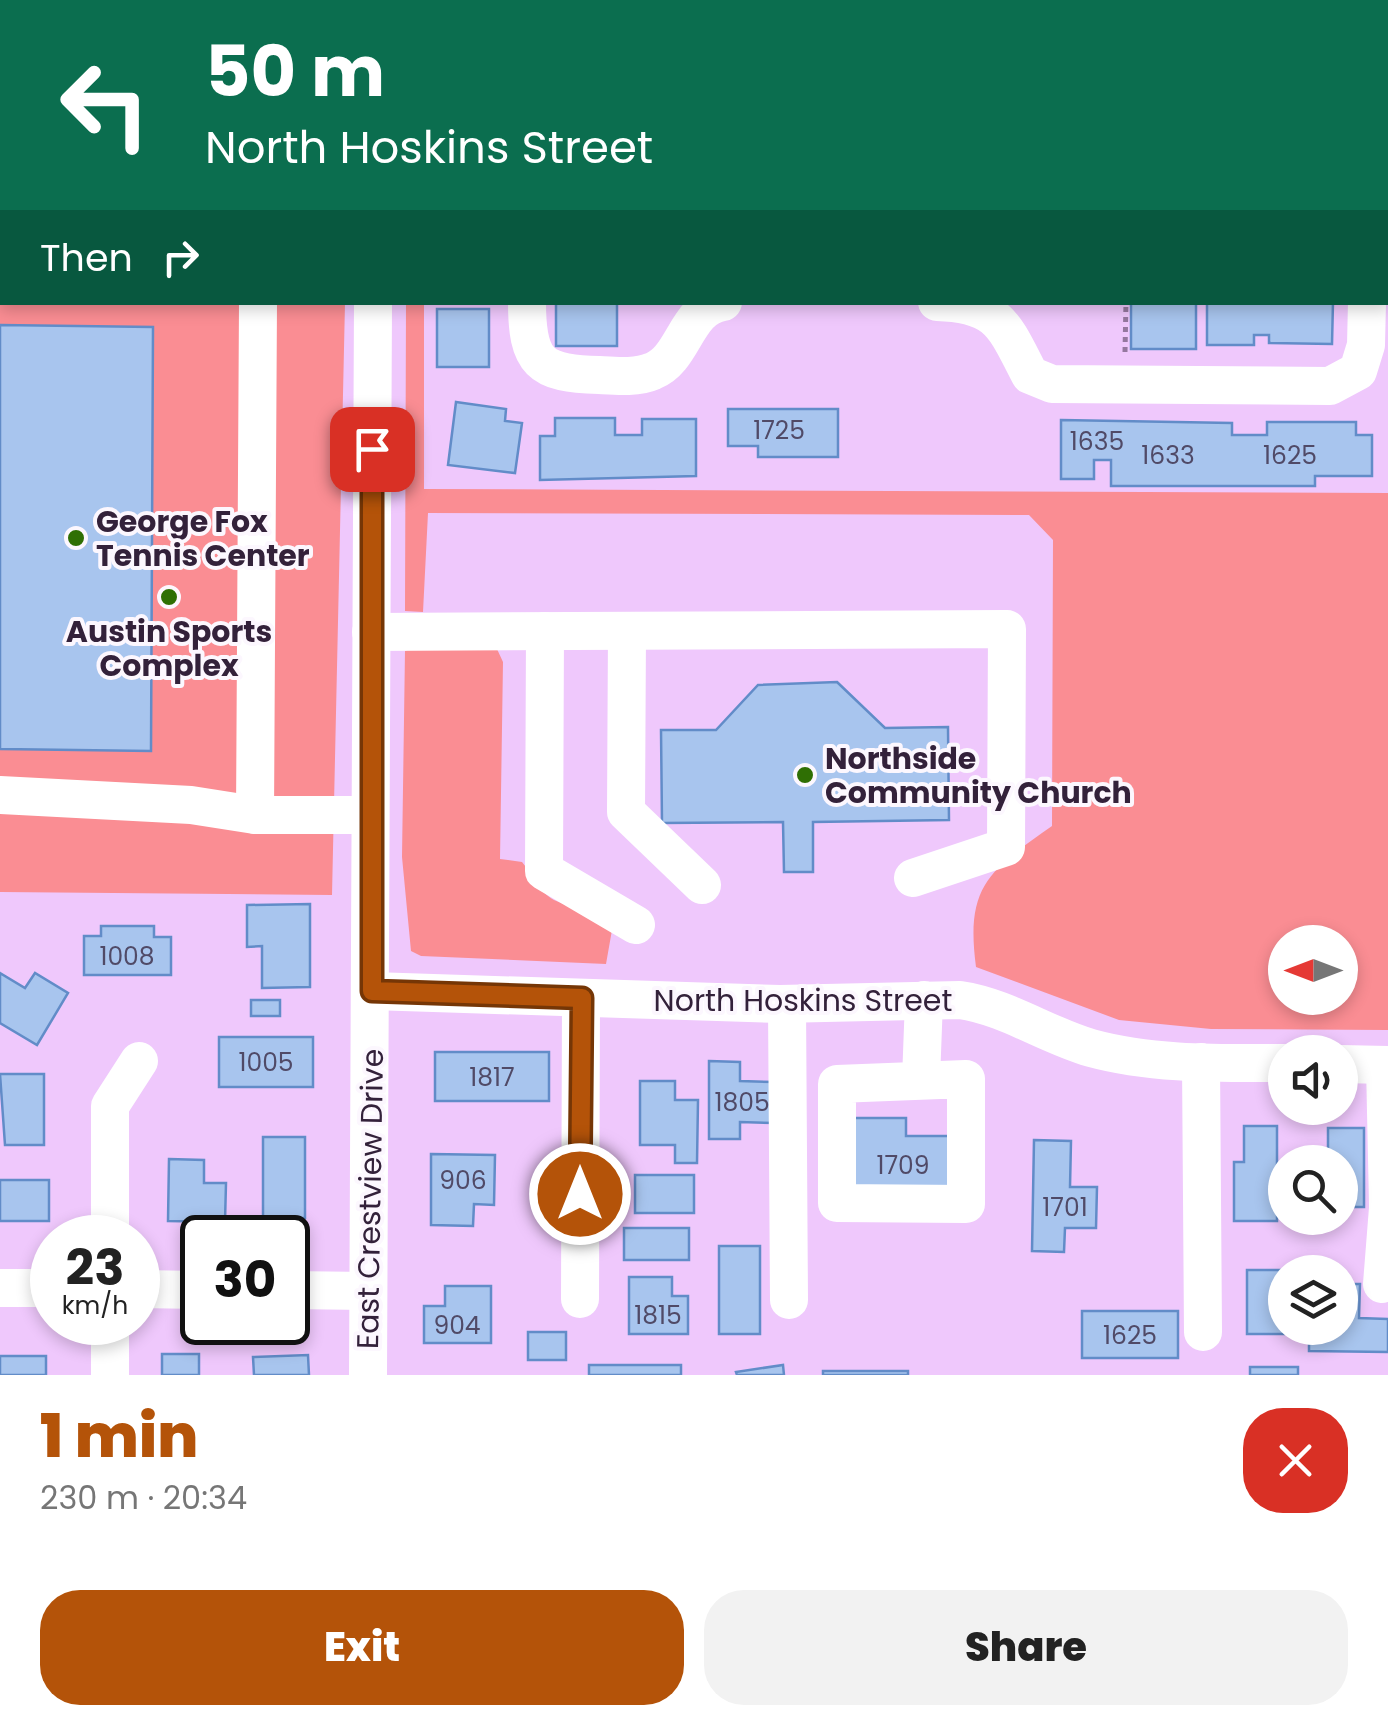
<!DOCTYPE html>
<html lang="en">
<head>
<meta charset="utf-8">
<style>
  :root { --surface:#fff; --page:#f2f2f2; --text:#222; --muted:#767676; --accent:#b45309 }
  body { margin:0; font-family:Poppins,sans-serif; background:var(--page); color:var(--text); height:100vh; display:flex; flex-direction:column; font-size:38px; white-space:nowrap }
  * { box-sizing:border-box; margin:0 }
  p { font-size:32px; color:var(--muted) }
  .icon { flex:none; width:55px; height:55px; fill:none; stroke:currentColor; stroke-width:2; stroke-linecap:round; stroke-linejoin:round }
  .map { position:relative; height:1375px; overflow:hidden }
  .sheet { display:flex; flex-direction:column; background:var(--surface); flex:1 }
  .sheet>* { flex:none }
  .banner { position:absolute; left:0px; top:0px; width:1390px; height:305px; box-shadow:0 5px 15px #0003; background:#0b6e4f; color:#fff; overflow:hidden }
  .needle { width:65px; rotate:270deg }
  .buttons { position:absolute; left:1268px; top:925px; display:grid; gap:20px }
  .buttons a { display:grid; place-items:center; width:90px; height:90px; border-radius:50%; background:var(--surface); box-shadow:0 5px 15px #0003; font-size:50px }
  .speed { position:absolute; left:30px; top:1215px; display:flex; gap:20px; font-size:50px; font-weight:700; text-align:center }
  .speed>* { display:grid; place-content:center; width:130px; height:130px; border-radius:50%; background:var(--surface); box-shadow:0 5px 15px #0003; line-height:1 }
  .speed small { font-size:25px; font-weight:400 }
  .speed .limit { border:5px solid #111; border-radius:15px; background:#fff; color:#111 }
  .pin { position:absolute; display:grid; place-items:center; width:85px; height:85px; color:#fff; margin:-42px; border-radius:20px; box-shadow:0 5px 15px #0006 }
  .me { position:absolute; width:110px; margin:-55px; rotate:0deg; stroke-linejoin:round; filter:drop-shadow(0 0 8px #0008) }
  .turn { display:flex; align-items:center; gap:35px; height:210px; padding:0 40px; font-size:45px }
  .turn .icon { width:130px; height:130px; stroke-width:2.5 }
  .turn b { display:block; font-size:70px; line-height:85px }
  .then { display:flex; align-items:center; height:95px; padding:0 40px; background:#0003; gap:20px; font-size:38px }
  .round { display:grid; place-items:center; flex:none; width:105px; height:105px; border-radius:40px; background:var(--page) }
  .headline { display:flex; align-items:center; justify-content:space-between; height:170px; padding:0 40px }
  h1 { font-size:60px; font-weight:800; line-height:75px; color:var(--accent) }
  .button { display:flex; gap:20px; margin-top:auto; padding:20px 40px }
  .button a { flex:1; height:115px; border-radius:40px; background:var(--accent); color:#fff; font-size:40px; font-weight:800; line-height:115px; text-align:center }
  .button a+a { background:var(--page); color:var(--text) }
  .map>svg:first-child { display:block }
  .green { fill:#fa8d93; fill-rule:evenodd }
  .building { fill:#a8c5ee; stroke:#628cc8; stroke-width:2.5 }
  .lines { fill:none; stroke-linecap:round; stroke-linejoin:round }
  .path { stroke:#95789f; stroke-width:5; stroke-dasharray:5 5; stroke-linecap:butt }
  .minor { stroke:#fff; stroke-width:38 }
  .route-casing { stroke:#753606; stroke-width:25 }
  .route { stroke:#b45309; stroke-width:18 }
  .poi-dot { fill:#2f6f04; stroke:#fcf7fe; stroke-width:4 }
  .labels { text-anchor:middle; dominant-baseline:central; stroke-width:8; stroke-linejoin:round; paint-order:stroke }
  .number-label { font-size:25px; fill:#504a67 }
  .poi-label { font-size:30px; font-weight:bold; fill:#33213a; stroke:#fcf7fe; text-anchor:start }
  .street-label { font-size:30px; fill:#33213a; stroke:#fcf7fe }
</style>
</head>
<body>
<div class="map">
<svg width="1388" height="1375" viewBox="0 0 1388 1375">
  <rect width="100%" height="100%" fill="#efc8fc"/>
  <!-- green -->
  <g class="green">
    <path d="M0,0H327L2,2L0,138Z"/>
    <path d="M0,185L2,302L345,303L332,895L0,892Z"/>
    <path d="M406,303H424V489L1388,493V1030L1211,1029L1119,1020L976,967C965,885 990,870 1052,826L1053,540L1029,515L428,513L423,612L405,611ZM1285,942H1340V998H1285Z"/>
    <path d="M420,645L497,649L503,662L500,859L522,862C533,875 538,891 554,900C580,912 591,908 612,930L606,964L421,956L411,951L402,857L405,651Z"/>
  </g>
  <!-- building -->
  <g class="building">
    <rect x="452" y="0" width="221" height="2"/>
    <rect x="684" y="0" width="149" height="2"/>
    <rect x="556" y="302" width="61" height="44"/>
    <rect x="1131" y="302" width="65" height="47"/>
    <path d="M1207,302H1333L1332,344L1269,343V335H1254V345H1207Z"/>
    <rect x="437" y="309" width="52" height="58"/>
    <path d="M0,325L153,327L151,751L0,749Z"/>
    <path d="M456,402L506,409L505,421L522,423L515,473L448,465Z"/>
    <path d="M728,409H838V457H758V446H728Z"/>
    <path d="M555,418H615V435H642V419H696V476L540,480V436H555Z"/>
    <path d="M1061,420L1232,423V435H1267V422H1356V435H1372V476H1315V486H1111V460H1094V479H1061Z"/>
    <path d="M837,682L885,728L948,727L949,820L813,822V872H784L783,822L662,823L661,730H716L758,685Z"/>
    <path d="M310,904V987L262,988V946L247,947V905Z"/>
    <path d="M101,926H154V937H171V975H84V936H101Z"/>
    <path d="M0,973L25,988L35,973L68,993L37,1045L0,1023Z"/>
    <rect x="251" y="1000" width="29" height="16"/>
    <rect x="219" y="1037" width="94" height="50"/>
    <rect x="435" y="1052" width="114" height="49"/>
    <path d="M709,1061L740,1062V1081L775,1082V1123L740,1122V1139H709Z"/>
    <path d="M0,1074H44V1145H5Z"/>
    <path d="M640,1081H675V1100H698L697,1163H675V1145H640Z"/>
    <path d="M853,1118H906V1136H955V1194H852Z"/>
    <path d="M1244,1126H1277V1221H1234V1162H1244Z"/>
    <path d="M1328,1128H1364V1207H1340V1162H1328Z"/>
    <rect x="263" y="1137" width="42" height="81"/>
    <path d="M1034,1140L1071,1141L1070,1187H1097L1096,1228H1065L1064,1252L1032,1251Z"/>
    <path d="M431,1154L495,1155L494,1205L474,1204L473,1226L431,1225Z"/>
    <path d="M169,1159L204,1160V1183H226L225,1222L168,1221Z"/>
    <rect x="635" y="1175" width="59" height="38"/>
    <rect x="0" y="1180" width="49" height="41"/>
    <rect x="624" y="1228" width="65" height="32"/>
    <rect x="719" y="1246" width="41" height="88"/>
    <rect x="1247" y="1270" width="37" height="64"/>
    <path d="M629,1277H672V1296H688V1334H629Z"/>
    <path d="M1340,1284H1360L1359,1318L1388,1319V1352L1309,1351V1328H1340Z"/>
    <path d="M445,1286H491V1343H424V1306H445Z"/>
    <rect x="1082" y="1311" width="96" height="47"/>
    <rect x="528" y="1332" width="38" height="28"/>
    <rect x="162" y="1354" width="37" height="21"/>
    <path d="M308,1355L309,1375H254L253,1357Z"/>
    <rect x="0" y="1356" width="46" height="19"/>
    <rect x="589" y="1365" width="92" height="10"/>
    <path d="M783,1365L784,1375H737L736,1372Z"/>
    <rect x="1250" y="1367" width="48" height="8"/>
    <rect x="823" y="1371" width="85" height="4"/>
  </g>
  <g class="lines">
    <!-- path -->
    <path class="path" d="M1125,352L1126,302"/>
    <!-- minor -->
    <g class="minor">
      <path d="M374,2V0"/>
      <path d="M0,149H2"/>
      <path d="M527,302C527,362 539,374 599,375C616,376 637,378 653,371C685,358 685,308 723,302"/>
      <path d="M937,302C999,304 1004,325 1030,375L1052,384L1330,386L1358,371L1366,345L1367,302"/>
      <path d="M545,631L544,871L636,925"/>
      <path d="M627,631L626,812L702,885"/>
      <path d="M371,632L1007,629L1006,847L913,878"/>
      <path d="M0,795L191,805L255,815H370"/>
      <path d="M255,815L258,302"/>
      <path d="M372,991L780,1004L960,1000C1007,1007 1046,1035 1091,1048C1153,1065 1221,1063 1285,1063"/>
      <path d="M787,1004L789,1300"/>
      <path d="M1201,1062L1203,1332"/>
      <path d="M1340,1064L1388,1065"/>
      <path d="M1385,1065L1388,1205"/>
      <path d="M966,1079V1204L837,1203V1084Z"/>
      <path d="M921,1080L924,1000"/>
      <path d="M110,1238V1106L139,1061"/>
      <path d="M1382,1284L1388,1208"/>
      <path d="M0,1288H52"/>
      <path d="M138,1289L202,1290"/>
      <path d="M288,1290L368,1291"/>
      <path d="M580,1299L581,998"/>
      <path d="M110,1322V1375"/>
      <path d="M368,1375L373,302"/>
    </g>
  </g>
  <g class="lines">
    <!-- route casing -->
    <g class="route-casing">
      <path id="route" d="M372,449V991L582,998L580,1194"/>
    </g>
    <!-- route -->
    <use href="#route" class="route"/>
  </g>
  <!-- markers -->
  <g class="poi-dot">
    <circle cx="76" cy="538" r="10"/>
    <circle cx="169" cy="597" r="10"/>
    <circle cx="805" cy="775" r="10"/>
  </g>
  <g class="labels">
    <!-- number labels -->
    <g class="number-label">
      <text x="779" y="430">1725</text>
      <text x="1097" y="441">1635</text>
      <text x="1168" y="455">1633</text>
      <text x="1290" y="455">1625</text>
      <text x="127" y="956">1008</text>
      <text x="266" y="1062">1005</text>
      <text x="492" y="1077">1817</text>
      <text x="742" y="1102">1805</text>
      <text x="903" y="1165">1709</text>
      <text x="463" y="1180">906</text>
      <text x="1065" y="1207">1701</text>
      <text x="658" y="1315">1815</text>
      <text x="457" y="1325">904</text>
      <text x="1130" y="1335">1625</text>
    </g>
    <!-- poi labels -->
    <g class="poi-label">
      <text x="96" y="521">George Fox<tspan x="96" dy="34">Tennis Center</tspan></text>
      <text x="169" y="631" text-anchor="middle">Austin Sports<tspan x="169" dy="34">Complex</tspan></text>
      <text x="825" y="758">Northside<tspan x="825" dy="34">Community Church</tspan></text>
    </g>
    <!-- street labels -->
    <g class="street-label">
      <text x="803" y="1000">North Hoskins Street</text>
      <text transform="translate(370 1199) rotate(-89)">East Crestview Drive</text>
    </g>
  </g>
</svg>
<div class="buttons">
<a><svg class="needle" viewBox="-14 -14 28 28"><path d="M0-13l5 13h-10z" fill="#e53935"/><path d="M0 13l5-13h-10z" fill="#767676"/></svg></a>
<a><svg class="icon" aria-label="sound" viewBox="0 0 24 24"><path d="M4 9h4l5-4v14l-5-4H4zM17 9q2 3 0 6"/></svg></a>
<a><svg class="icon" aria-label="search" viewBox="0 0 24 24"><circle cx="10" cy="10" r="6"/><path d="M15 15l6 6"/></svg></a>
<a><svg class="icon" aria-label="layers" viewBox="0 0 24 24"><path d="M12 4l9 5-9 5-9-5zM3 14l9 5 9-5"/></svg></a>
</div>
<div class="speed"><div>23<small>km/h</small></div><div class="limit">30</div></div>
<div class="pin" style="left:372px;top:449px;background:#d93025"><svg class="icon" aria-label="arrive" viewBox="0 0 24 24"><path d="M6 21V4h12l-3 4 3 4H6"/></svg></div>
<svg class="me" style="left:580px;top:1194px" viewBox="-20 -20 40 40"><circle r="17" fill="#b45309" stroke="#fff" stroke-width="3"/><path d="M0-11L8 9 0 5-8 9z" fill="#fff"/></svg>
<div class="banner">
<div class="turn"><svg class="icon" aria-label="left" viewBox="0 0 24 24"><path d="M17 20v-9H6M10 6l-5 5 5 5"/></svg><div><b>50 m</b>North Hoskins Street</div></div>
<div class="then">Then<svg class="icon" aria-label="right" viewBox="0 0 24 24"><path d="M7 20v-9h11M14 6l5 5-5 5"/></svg></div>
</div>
</div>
<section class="sheet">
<div class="headline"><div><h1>1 min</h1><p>230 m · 20:34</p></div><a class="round" style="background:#d93025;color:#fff"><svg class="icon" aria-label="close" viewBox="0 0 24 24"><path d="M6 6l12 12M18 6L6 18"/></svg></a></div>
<div class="button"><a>Exit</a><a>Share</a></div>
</section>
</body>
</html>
